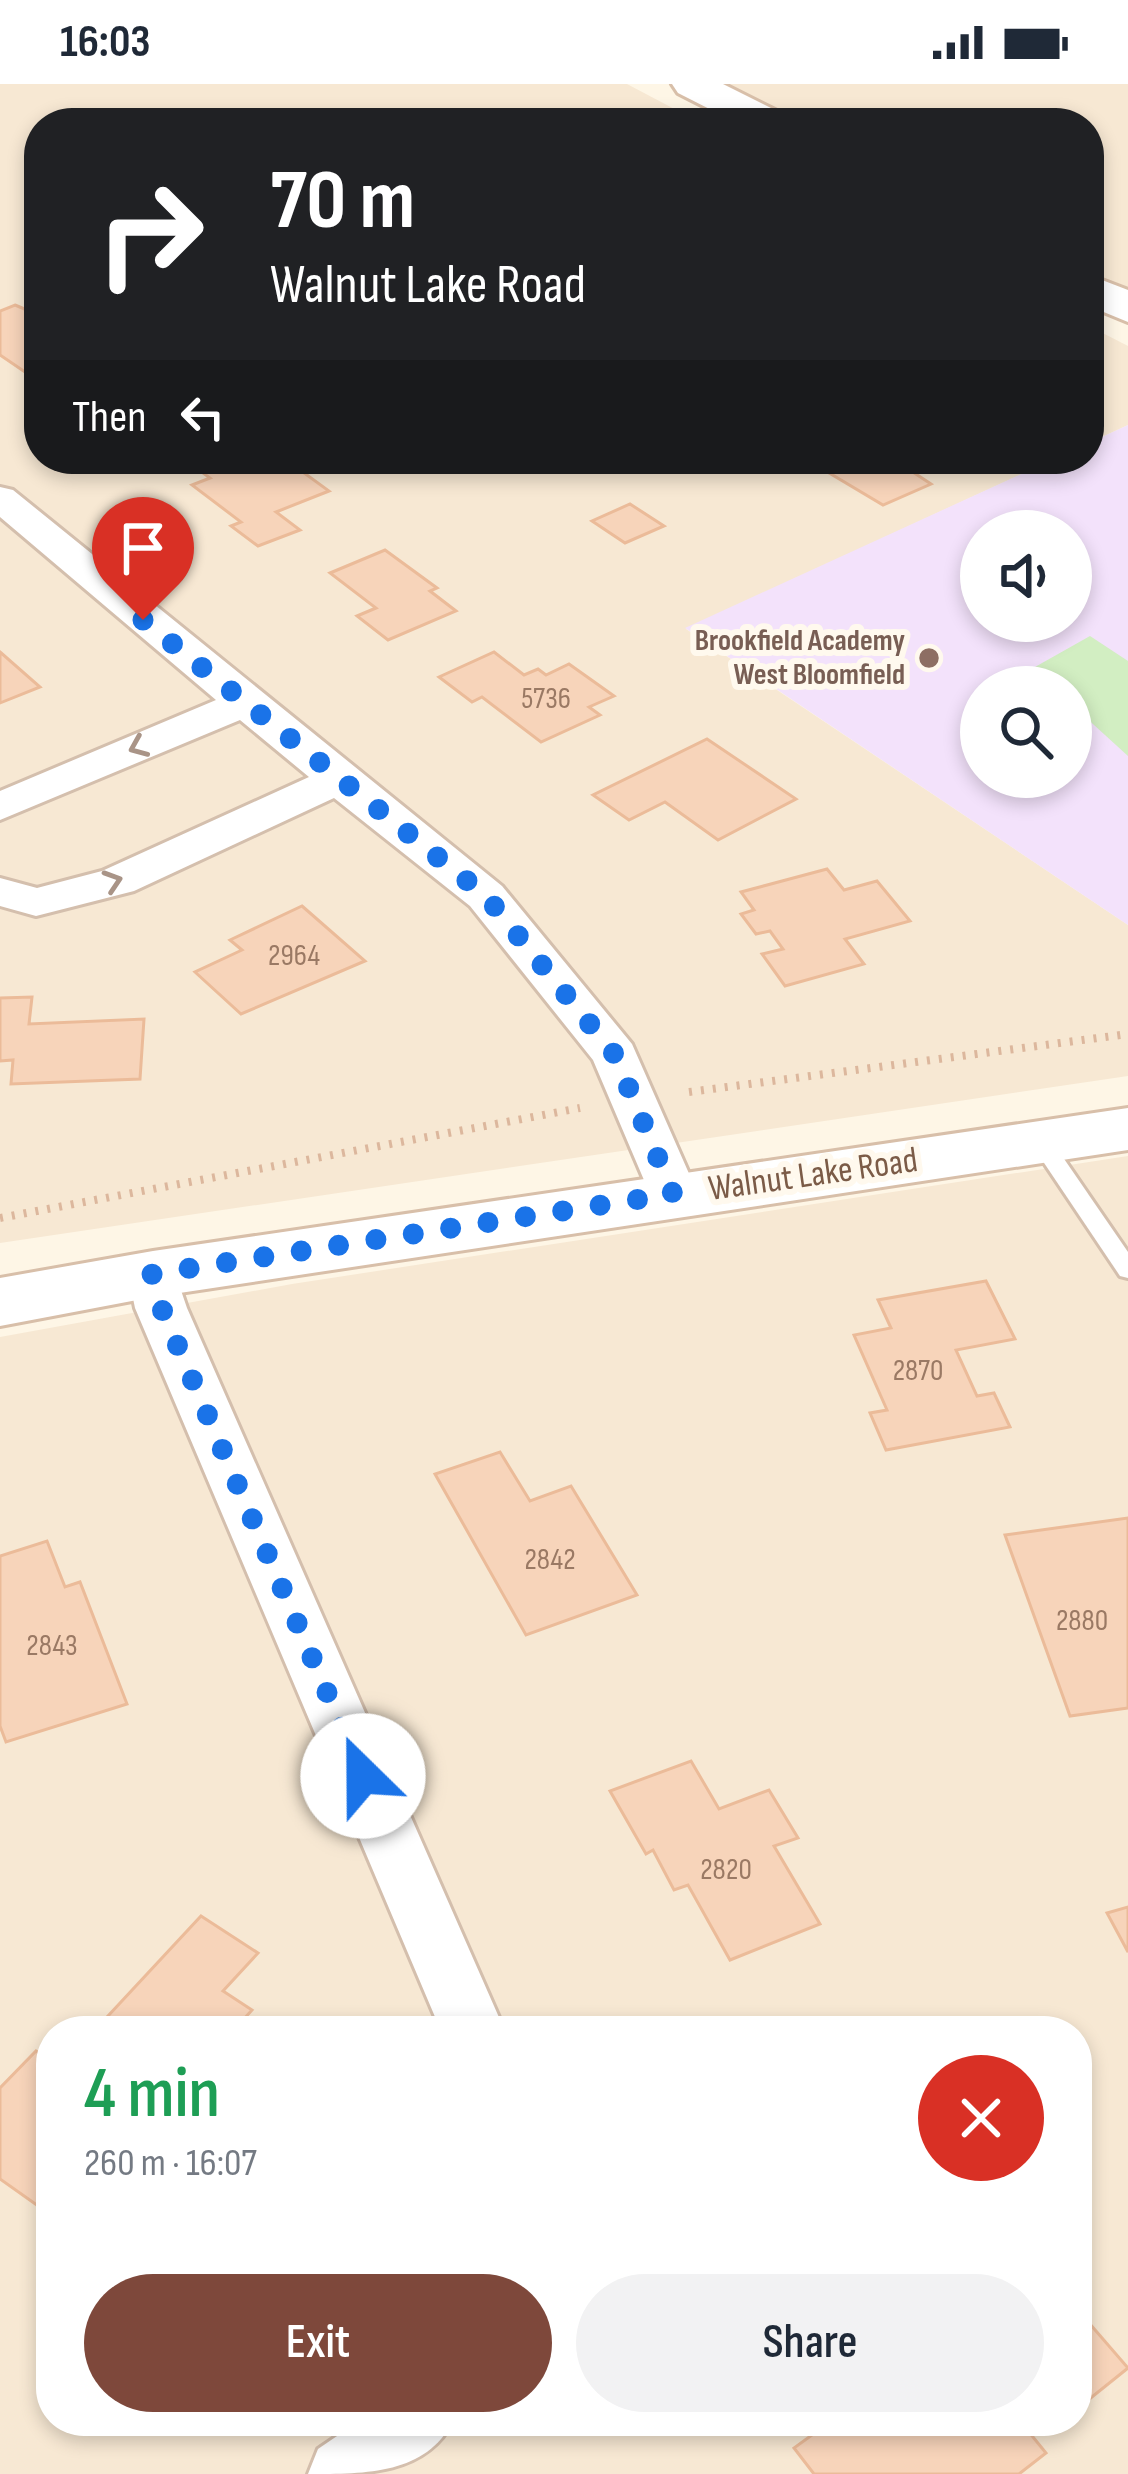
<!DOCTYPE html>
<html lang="en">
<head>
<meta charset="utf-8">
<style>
  :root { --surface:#fff; --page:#f2f2f3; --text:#1f2937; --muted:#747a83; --accent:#7e483b }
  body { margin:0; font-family:"Sofia Sans Condensed",sans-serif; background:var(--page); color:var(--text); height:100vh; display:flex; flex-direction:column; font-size:45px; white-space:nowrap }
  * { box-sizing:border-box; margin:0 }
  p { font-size:39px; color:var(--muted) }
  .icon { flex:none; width:66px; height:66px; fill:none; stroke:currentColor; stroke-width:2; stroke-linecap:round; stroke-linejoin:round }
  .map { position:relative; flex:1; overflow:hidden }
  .details { position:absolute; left:36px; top:1932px; width:1056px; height:420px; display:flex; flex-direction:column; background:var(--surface); border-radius:48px; box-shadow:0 6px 18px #0003 }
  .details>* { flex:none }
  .hud { position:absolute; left:24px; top:24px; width:1080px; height:366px; border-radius:48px; box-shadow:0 6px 18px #0003; background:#202124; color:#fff; overflow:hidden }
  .fabs { position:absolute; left:960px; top:426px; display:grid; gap:24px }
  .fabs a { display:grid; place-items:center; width:132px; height:132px; border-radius:50%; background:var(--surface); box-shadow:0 6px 18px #0003; font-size:60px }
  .pin { position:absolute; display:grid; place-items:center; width:102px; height:102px; color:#fff; margin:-123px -51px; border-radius:50% 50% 50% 0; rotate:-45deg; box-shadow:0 0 12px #0007 }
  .pin .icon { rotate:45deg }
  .me { position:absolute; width:132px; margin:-66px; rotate:337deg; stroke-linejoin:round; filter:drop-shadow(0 0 9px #0008) }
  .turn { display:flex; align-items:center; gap:42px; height:252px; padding:0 48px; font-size:54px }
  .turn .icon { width:156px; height:156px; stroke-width:2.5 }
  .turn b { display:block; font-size:84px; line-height:102px }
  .then { display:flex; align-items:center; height:114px; padding:0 48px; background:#0003; gap:24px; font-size:45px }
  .round { display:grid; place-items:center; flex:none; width:126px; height:126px; border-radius:63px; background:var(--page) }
  .overview { display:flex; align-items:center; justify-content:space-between; height:204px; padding:0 48px }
  h1 { font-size:72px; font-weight:600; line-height:90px; color:#1e9e55 }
  .action { display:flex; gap:24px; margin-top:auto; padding:24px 48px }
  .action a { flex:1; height:138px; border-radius:72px; background:var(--accent); color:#fff; font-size:48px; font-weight:600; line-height:138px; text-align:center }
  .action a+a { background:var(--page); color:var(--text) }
  .status { display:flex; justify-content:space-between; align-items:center; height:84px; padding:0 60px; background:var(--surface); direction:ltr }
  .status svg { height:33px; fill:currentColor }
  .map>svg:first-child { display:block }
  .residential { fill:#f7e8d3; fill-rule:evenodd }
  .education { fill:#f3e2fb; fill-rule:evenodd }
  .green { fill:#d2eec2 }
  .building { fill:#f7d4ba; stroke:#ebbb99; stroke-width:3 }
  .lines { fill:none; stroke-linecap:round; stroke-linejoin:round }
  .lane-casing { stroke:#d4bfad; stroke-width:6 }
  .street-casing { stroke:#d4bfad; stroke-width:6 }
  .secondary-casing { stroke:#d8bfa9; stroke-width:6 }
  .path { stroke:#dcb79d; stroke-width:8; stroke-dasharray:3 9; stroke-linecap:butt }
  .lane { fill:#fff; fill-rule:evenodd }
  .street { fill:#fff; fill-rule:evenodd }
  .secondary { fill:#fff; fill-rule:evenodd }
  .oneway { stroke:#a99487 }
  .route { stroke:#1a73e8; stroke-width:21; stroke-dasharray:0 37.8 }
  .education-dot { fill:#8d6e63; stroke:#fff9ee; stroke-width:4.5 }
  .labels { text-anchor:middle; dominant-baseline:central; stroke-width:12; stroke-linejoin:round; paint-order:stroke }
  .far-education-label { font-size:30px; font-weight:bold; fill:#785e54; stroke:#fff9ee; text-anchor:end }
  .number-label { font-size:30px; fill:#9a7964 }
  .street-label { font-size:36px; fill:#7b5b47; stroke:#fff9ee }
</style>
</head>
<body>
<div class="status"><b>16:03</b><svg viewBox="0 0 49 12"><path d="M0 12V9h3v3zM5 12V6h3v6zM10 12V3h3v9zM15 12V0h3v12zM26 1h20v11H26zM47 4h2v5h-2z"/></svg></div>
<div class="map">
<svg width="1128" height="2390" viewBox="0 0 1128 2390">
  <rect width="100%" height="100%" fill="#fef6e6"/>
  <!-- residential -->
  <g class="residential">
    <path d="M0,0H627L701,39H39V375H1054L686,545L1128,841V992L0,1159Z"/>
    <path d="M711,0H1128V213L1089,193V39H787Z"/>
    <path d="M1089,242L1128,262V341L1089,359Z"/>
    <path d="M1128,1072V2390H0V1253L292,1200ZM51,1947H1077V2337H51Z"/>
  </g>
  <!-- education -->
  <path class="education" d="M1128,341V841L685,544L1054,375H1089V359ZM981,447H1071V537H981ZM981,603H1071V693H981Z"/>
  <!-- green -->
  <path class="green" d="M1090,552L1128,577V672L1071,620V603H1054L1035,583Z"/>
  <!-- building -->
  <g class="building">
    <path d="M15,221L39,231V289L31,292L0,271V227Z"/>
    <path d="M239,375H285L329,407L276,428L300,446L258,462L231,442L241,438L192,401L210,394L203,389Z"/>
    <path d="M796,375H893L931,400L883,421L809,377Z"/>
    <path d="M630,420L664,442L625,459L592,437Z"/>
    <path d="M385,466L437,504L430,507L456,527L388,556L357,532L376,524L330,489Z"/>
    <path d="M0,568L40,603L0,619Z"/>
    <path d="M494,568L524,591L538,585L546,591L569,580L614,612L589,623L600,631L541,658L482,613L472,618L439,593Z"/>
    <path d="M707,655L796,715L718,756L665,718L629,736L593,711Z"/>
    <path d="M827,785L844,806L877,797L910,837L845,855L864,880L785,902L762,870L783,865L770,847L756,850L741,830L754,826L741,808Z"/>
    <path d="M302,822L365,877L241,930L195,888L242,866L230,856Z"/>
    <path d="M32,913L29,940L144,935L140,995L11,1000L13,976L0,977V914Z"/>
    <path d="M986,1197L1015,1255L956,1266L977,1312L994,1309L1010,1343L886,1366L870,1329L887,1326L854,1251L891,1244L878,1216Z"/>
    <path d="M500,1368L530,1417L571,1402L637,1511L526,1551L435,1390Z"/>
    <path d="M1128,1434V1624L1070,1632L1005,1451Z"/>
    <path d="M47,1457L65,1503L80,1498L127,1620L6,1658L0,1642V1472Z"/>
    <path d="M691,1677L719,1725L769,1706L798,1754L774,1762L820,1840L730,1876L688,1801L674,1806L653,1766L646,1770L610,1707Z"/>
    <path d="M1128,1823V1868L1107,1829Z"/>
    <path d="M201,1832L258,1869L223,1907L252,1926L233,1947H94Z"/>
    <path d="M36,1967L51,1977V2131L0,2095V2004Z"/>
    <path d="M1077,2225L1128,2284L1082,2321L1077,2316Z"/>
    <path d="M801,2337H1020L1046,2369L1019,2390H814L794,2364L812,2351Z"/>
  </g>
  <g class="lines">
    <!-- lane casing -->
    <g class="lane-casing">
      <path id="lane" d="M1041,1050L1049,1053L1128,1168V1194L1120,1192L1030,1058Z"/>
    </g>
    <!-- street casing -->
    <g class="street-casing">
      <g id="street">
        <path d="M0,403L13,406L502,802L632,960L698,1110L691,1122L673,1127L655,1122L593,976L470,822L334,714L134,807L36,832L0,822V794L37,804L102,787L309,693L240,636L0,736V707L216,616L0,433Z"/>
        <path d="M153,1172L171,1177L187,1224L505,1947H441L135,1224L128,1190L135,1177Z"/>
        <path d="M359,2337H453C426,2390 367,2390 308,2390L318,2365Z"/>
      </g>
    </g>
    <!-- secondary casing -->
    <g class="secondary-casing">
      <g id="secondary">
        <path d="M672,0H723L783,30L789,39H737L678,9Z"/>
        <path d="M1089,191L1128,206V238L1089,222Z"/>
        <path d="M1128,1024V1066L153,1213L0,1242V1194L153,1167Z"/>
      </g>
    </g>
    <!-- path -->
    <g class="path">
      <path d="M689,1008L1128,950"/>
      <path d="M0,1134L580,1024"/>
    </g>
    <!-- lane -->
    <use href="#lane" class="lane"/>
    <!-- street -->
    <use href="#street" class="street"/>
    <!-- secondary -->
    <use href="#secondary" class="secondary"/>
  </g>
  <!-- one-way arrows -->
  <defs><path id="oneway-chevron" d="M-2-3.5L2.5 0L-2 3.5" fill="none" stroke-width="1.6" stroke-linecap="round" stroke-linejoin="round" transform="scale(3)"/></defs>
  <g class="oneway">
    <use href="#oneway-chevron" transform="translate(138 663) rotate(157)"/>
    <use href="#oneway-chevron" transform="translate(113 797) rotate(-18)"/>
  </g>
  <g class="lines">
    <!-- route -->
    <path class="route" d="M143,536L486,812L615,971L673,1110L152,1190L161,1223L363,1692"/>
  </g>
  <!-- markers -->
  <circle class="education-dot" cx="929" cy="574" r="12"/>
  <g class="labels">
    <!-- far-education labels -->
    <g class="far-education-label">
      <text x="905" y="557">Brookfield Academy<tspan x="905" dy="34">West Bloomfield</tspan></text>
    </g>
    <!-- number labels -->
    <g class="number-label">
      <text x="546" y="615">5736</text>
      <text x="294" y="872">2964</text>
      <text x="918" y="1287">2870</text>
      <text x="550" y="1476">2842</text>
      <text x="1082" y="1537">2880</text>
      <text x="52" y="1562">2843</text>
      <text x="726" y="1786">2820</text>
    </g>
    <!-- street labels -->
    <g class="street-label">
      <text transform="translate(813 1091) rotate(-8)">Walnut Lake Road</text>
    </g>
  </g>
</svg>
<div class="fabs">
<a><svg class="icon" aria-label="sound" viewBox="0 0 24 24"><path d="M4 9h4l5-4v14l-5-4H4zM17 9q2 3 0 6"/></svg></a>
<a><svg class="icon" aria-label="search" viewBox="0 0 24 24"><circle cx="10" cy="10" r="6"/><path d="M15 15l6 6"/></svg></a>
</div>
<div class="pin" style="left:143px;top:536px;background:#d93025"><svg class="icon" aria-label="arrive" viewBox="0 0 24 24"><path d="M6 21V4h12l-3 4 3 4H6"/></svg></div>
<svg class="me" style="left:363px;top:1692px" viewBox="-20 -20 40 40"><circle r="19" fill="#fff"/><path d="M0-13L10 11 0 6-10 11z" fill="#1a73e8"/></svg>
<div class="hud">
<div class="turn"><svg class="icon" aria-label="right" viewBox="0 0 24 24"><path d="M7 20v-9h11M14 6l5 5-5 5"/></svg><div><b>70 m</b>Walnut Lake Road</div></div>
<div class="then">Then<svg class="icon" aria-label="left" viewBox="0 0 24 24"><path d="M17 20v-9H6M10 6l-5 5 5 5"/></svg></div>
</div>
<section class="details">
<div class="overview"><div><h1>4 min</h1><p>260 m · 16:07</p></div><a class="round" style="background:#d93025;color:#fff"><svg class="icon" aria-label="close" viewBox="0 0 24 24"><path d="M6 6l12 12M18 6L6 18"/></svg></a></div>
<div class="action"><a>Exit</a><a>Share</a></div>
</section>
</div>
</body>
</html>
